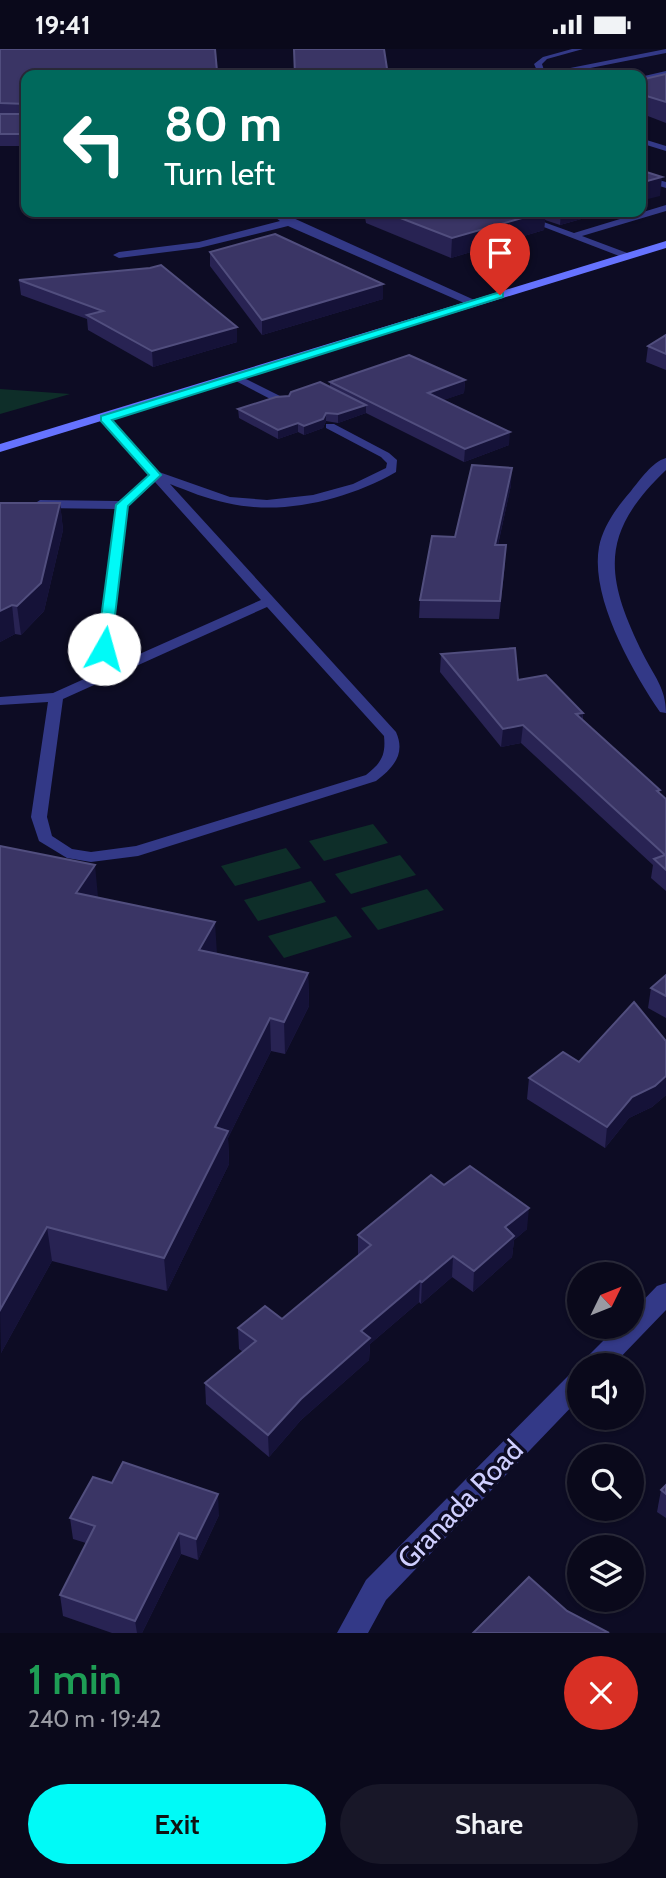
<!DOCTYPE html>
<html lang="en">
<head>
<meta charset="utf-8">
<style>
  :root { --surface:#0a091b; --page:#181728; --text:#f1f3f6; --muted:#999aa3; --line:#2a2a3a; --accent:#00faf7 }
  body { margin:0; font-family:Cabin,sans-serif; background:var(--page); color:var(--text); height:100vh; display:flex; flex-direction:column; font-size:26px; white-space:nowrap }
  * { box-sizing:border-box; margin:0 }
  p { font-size:23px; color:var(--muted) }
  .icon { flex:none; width:38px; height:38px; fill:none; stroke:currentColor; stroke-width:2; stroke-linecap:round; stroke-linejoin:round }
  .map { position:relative; height:1584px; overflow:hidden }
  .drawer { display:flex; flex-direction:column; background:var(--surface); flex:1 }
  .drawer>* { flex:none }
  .top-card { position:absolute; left:21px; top:21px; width:625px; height:147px; border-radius:14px; box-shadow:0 2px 5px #0004,0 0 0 2px var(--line); background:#00695c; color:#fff; overflow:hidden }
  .needle { width:46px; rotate:47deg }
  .tools { position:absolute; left:567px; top:1213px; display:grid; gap:14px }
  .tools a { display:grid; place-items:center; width:77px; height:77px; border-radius:50%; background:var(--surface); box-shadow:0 2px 5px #0004,0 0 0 2px var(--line); font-size:35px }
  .pin { position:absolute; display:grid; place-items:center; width:60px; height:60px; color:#fff; margin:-72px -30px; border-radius:50% 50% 50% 0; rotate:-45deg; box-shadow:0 0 7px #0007 }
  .pin .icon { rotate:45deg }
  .me { position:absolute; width:77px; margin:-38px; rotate:7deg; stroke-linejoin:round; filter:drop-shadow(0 0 5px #0008) }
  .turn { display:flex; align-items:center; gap:24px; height:147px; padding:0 28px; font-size:32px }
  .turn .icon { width:91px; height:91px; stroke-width:2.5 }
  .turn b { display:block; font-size:49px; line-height:60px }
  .round { display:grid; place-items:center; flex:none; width:74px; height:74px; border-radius:37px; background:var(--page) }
  .headline { display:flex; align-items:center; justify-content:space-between; height:119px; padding:0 28px }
  h1 { font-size:42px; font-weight:600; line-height:52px; color:#1e9e55 }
  .primary-button { display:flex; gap:14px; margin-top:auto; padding:14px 28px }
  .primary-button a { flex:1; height:80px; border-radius:42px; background:var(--accent); color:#111; font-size:28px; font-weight:600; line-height:80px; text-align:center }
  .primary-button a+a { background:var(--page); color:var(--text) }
  .status { display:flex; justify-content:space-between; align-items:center; height:49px; padding:0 35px; background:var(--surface); direction:ltr }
  .status svg { height:19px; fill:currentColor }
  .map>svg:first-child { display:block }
  .green { fill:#0e2e29 }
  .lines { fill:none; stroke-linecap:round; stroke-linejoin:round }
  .service { fill:#333987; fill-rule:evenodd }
  .minor { fill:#333987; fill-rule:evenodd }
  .secondary { fill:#6673ff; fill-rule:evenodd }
  .wall { fill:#282353 }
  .shaded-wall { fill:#151238 }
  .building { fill:#3a3565; stroke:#514e7e; stroke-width:2 }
  .route { fill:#00faf7; stroke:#00a2a1; stroke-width:2 }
  .labels { text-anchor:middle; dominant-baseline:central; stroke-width:7; stroke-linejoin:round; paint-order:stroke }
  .near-street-label { font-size:28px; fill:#cfcfff; stroke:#0d0c24 }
</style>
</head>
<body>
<div class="status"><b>19:41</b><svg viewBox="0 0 49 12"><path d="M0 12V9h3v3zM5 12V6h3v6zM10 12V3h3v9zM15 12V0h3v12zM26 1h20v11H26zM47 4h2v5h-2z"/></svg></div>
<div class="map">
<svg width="666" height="1584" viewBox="0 0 666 1584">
  <rect width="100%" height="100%" fill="#0d0c24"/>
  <!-- green -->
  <g class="green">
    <path d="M0,340L70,345L0,365Z"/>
    <path d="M373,775L388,794L324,812L309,792Z"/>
    <path d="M286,799L301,819L235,837L221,817Z"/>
    <path d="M400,806L416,826L351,845L335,825Z"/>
    <path d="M311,832L326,853L258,872L244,851Z"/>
    <path d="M427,840L444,861L378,881L361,859Z"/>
    <path d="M336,867L352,888L284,909L268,887Z"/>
  </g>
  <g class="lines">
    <!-- service -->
    <g class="service">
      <path d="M572,0H583L547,10L542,15L545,24L666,0V4L555,26H539L534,15L543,8Z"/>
      <path d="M666,22V26L640,32V28Z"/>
      <path d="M640,89L666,97V102L640,94Z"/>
      <path d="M640,126L666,133V139L640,131Z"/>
      <path d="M666,156V162L582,187L630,205L632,207L627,210L505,163H516L574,184Z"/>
      <path d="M236,325L288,351L289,353L280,355L232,330V326Z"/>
      <path d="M104,366L108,367L159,423L230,448L267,451L313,446L353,435L386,419L387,414L381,408L326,379V375H334L389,404L397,411L396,423C347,451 282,467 227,454C207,450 188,442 170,435L396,683C406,705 393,719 376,732L138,807L91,813L67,809L39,792L31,768L48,653L0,656V648L53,644L93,626L116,460L40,459L34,455L40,451L119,452L149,426L100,371V367ZM155,433L261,551L108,619L128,457ZM267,558L384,687C386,707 381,714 366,726L136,797L91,803L72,800L52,787L47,768L63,650Z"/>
    </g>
    <!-- minor -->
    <g class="minor">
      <path d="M268,163H280L481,254L471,257L288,177L199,199L119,209L113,206L119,203L199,193L280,172Z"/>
      <path d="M666,409V421C600,484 604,526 643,605C654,627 666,639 666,664L660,663C632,622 590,548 599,498C603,477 617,458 631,442C640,431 652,413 666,409Z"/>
      <path d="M666,1234V1261L613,1316H583L587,1308L617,1278H632V1263L657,1237Z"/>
      <path d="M579,1322V1350L386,1551L368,1584H337L366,1531L570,1325Z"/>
    </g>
    <!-- secondary -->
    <path class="secondary" d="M666,192V199L0,403V395Z"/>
  </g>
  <!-- wall -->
  <g class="wall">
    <path d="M0,0L26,26V97H0Z"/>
    <path d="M666,25V74L640,64V31Z"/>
    <path d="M364,163H606L560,176L545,171L544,181L451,209L366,174Z"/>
    <path d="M210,203L383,250L262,286L210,217Z"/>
    <path d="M19,231L237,293L153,318L88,281L87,270L21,246Z"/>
    <path d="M666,286V321L646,313L648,297Z"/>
    <path d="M465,331L464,344L443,351L509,396L464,413L366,364L338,374L326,372L323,379L304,386L298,383L278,390L239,369L238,360L330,338V333Z"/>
    <path d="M511,436L498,496L505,514L499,570L419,569L420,551L455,488Z"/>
    <path d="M0,454H60L63,481L44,562L21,586L15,585L0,593Z"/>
    <path d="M441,605L518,631L583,664V671L666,750V842L651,829L653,816L521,694L501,698L440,623Z"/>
    <path d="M0,797L98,848V849L217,905L308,924L309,957L285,1005L271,1002L228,1089L229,1115L167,1242L52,1212L1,1304Z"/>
    <path d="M666,926V969L648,959L651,939Z"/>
    <path d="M666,992V1046L652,1058L629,1069L605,1099L527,1050L529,1029L579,1013Z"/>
    <path d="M444,1136L527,1180L514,1191L512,1208L473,1243L452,1228L421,1255L419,1253L370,1295L369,1311L301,1371L269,1408L206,1355L205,1334L243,1303L239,1300L238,1279L282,1270L358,1207V1186Z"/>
    <path d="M666,1436V1469L657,1463L661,1441Z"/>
    <path d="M219,1466L198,1511L181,1505L142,1584H112L63,1567L60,1546L86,1494L73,1490L70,1469Z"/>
  </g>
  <!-- shaded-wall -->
  <g class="shaded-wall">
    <path d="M662,128L660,147L640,152V134Z"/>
    <path d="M543,163H546L544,181L451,209L452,189Z"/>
    <path d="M561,163H606L560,176Z"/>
    <path d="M383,235V250L262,286V271Z"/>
    <path d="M237,278V293L153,318L152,302Z"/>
    <path d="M465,331L464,344L427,357L428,344Z"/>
    <path d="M366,356V364L338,374V365Z"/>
    <path d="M326,364V372L323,379L304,386V377Z"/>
    <path d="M298,374V383L278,390V381Z"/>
    <path d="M510,383L509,396L464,413L465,400Z"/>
    <path d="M512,419L511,436L494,513L495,496Z"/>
    <path d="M60,454L63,481L44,562L21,586L17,557Z"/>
    <path d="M12,556L15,585L0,593V562Z"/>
    <path d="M583,664L581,682L576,665Z"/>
    <path d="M523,676L521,694L501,698L503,680Z"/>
    <path d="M95,816L98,848L80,876L76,844Z"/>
    <path d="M215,873L217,905L199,901Z"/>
    <path d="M308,924L309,957L285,1005L284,973Z"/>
    <path d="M270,969L271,1002L228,1089L229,1115L167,1242L164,1209L215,1078Z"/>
    <path d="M666,1027V1046L652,1058L629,1069L605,1099L607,1078L632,1048Z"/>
    <path d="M529,1159L527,1180L514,1191L512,1208L473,1243L474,1222L505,1178Z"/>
    <path d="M47,1178L52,1212L1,1304L0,1261Z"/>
    <path d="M453,1207L452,1228L421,1255L422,1233Z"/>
    <path d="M420,1232L419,1253L370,1295L369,1311L301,1371L269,1408L268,1386L361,1282Z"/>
    <path d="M218,1445L219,1466L198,1511L196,1490Z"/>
    <path d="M179,1484L181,1505L142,1584H137L135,1572Z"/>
  </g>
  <!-- building -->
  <g class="building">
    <path d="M0,0H215L217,22V26H26V55L0,54Z"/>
    <path d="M294,0H384L388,26H295Z"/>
    <path d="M666,25V53L640,45V31Z"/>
    <path d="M26,64V85H0V65H25Z"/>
    <path d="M640,121L662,128L640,134Z"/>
    <path d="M385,163H543L452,189Z"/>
    <path d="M275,185L383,235L262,271L210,203Z"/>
    <path d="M161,216L237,278L152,302L87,266L103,262L19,231L150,219Z"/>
    <path d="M666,286V305L648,297Z"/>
    <path d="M409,306L465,331L428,344L510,383L465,400L330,333Z"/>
    <path d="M320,333L366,356L338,365L326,364L323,370L304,377L298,374L278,381L238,360L276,348L289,347L291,343Z"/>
    <path d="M472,416L512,419L495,496H506L500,552L420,551L432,487L455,488Z"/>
    <path d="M0,454H60L41,534L17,557L12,556L0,562Z"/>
    <path d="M515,599L518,631L546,626L583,664L576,665L660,741L657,742L666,750V821L654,810L665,806L523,676L503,680L441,605Z"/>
    <path d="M0,797L95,816L76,844L215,873L199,901L308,924L284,973L270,969L215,1078L228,1082L164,1209L47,1178L0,1261Z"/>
    <path d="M666,926V947L651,939Z"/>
    <path d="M634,953L666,992V1027L655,1037L632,1048L607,1078L529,1029L563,1003L579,1013Z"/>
    <path d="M470,1117L529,1159L505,1178L514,1187L474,1222L453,1207L422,1233L420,1232L361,1282L370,1289L301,1350L268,1386L205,1334L256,1292L238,1279L265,1257L282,1270L371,1196L358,1186L431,1126L444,1136Z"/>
    <path d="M123,1413L218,1445L196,1490L179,1484L135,1572L60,1546L95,1477L70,1469L93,1428L112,1434Z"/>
    <path d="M666,1436V1445L661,1441Z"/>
    <path d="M529,1528L567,1562L609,1584H473Z"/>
  </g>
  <!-- route -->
  <path class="route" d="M500,243L503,244V248L112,371L161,426L128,457L111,600L104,604L99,603L97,600L116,456L149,426L101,372V367Z"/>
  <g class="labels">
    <!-- near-street labels -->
    <g class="near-street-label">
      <text transform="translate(460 1455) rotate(-46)">Granada Road</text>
    </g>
  </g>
</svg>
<div class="tools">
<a><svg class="needle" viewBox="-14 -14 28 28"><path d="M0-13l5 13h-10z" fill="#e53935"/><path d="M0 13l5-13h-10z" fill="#999aa3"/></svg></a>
<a><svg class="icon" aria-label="sound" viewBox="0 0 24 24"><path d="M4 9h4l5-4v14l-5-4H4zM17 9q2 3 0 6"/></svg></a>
<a><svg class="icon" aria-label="search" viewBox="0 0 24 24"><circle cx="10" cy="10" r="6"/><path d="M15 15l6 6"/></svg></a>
<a><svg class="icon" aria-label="layers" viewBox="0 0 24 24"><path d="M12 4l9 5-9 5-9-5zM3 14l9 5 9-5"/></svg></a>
</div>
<div class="pin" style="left:500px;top:246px;background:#d93025"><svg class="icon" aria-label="arrive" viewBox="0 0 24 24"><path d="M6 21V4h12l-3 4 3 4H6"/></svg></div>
<svg class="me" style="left:104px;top:600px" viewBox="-20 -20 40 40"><circle r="19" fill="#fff"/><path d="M0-13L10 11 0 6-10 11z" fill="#00faf7"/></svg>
<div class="top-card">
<div class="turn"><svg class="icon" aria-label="left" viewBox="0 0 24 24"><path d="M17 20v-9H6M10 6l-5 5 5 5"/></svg><div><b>80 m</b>Turn left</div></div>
</div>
</div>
<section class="drawer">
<div class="headline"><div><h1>1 min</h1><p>240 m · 19:42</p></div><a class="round" style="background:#d93025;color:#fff"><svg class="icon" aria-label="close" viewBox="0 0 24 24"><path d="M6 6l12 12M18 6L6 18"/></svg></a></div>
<div class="primary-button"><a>Exit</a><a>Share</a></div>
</section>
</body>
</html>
